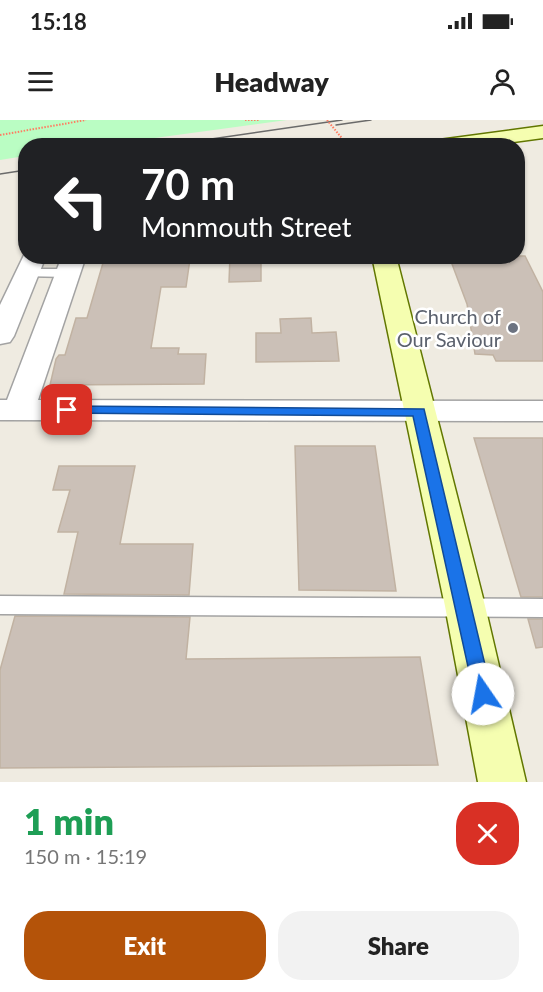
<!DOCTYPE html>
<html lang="en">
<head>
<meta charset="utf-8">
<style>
  :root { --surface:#fff; --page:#f2f2f2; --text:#222; --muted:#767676; --accent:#b45309 }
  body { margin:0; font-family:Lato,sans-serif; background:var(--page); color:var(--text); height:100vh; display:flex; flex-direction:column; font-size:22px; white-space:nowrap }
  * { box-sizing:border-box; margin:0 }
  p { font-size:20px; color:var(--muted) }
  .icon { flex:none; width:33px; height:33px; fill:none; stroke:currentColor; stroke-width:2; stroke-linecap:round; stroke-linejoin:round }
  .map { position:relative; height:662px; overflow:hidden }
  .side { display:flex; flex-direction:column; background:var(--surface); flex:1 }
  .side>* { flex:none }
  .guide { position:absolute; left:18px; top:18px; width:507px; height:126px; border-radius:24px; box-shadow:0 2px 4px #0004; background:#202124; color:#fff; overflow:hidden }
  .pin { position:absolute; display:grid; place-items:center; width:51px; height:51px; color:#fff; margin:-26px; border-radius:12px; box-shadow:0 3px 9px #0006 }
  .me { position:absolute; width:66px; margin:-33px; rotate:348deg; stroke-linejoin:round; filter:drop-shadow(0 0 4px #0008) }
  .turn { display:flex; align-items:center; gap:21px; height:126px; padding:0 24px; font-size:27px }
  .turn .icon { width:78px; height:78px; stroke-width:2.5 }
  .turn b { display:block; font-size:42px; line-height:51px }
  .round { display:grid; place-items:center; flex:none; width:63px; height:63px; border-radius:24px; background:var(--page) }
  .headline { display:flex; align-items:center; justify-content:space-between; height:102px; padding:0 24px }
  h1 { font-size:36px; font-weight:800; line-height:45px; color:#1e9e55 }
  .action { display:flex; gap:12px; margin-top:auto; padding:12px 24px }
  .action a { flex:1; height:69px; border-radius:24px; background:var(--accent); color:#fff; font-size:24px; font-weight:800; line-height:69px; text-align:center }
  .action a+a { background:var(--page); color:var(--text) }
  .status { display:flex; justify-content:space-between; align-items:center; height:42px; padding:0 30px; background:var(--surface); direction:ltr }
  .status svg { height:16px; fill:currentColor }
  header { display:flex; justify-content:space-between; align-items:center; height:78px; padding:0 24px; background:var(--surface); font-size:27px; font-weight:800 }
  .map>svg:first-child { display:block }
  .park { fill:#bafdc3 }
  .building { fill:#cbc0b7; stroke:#c1b2a2; stroke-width:1.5 }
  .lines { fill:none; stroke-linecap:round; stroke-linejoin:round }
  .lane-casing { stroke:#a3a3a3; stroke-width:3 }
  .street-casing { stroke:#a3a3a3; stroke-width:3 }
  .secondary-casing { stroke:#627700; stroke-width:3 }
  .path { stroke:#ff7c62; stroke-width:2; stroke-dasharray:1.5 1.5; stroke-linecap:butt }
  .lane { fill:#fff; fill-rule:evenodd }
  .street { fill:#fff; fill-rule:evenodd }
  .secondary { fill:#f5feb0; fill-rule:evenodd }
  .tram { stroke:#6a6a6a; stroke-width:1.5 }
  .path-bridge { stroke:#ff7c62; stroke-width:2; stroke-dasharray:1.5 1.5; stroke-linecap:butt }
  .route { fill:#1a73e8; stroke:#114b97; stroke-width:1.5 }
  .worship-dot { fill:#6b7280; stroke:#fff; stroke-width:2 }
  .labels { text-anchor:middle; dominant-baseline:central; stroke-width:5; stroke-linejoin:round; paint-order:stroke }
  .worship-label { font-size:20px; fill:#5b616d; stroke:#fff; text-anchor:end }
</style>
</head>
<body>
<div class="status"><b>15:18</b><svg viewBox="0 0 49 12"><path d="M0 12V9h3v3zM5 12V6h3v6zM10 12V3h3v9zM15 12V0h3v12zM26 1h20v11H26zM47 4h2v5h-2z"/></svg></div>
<header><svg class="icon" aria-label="menu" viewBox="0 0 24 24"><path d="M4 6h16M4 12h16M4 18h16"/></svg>Headway<svg class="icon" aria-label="person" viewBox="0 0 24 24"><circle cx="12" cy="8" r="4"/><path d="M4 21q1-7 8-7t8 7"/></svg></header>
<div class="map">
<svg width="543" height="662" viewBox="0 0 543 662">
  <rect width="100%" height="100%" fill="#efebe1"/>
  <!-- park -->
  <path class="park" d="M0,0H287L103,25L26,26L25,36L0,40Z"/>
  <!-- building -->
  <g class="building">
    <path d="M105,136L190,139L186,167H161L151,228H179L178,234H206L204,264L50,265L56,239L59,235H65L76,198H87Z"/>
    <path d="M230,136H261V161L229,162Z"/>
    <path d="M449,136H525L543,172V241H496L493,235L475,234L467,184Z"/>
    <path d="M311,198L312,213L336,212L339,241L256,242V213H281L280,199Z"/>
    <path d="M474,318H543V477H521Z"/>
    <path d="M295,326H375L396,471L299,470Z"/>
    <path d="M59,346H135L120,424H193L189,475L64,474L78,412H58L70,370H53Z"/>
    <path d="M15,496L190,497L186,539L420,537L438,645L0,648V550Z"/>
    <path d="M528,499H543V527L536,528Z"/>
  </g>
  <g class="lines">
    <!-- lane casing -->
    <g class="lane-casing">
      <g id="lane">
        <path d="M26,149H68L75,153L68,157L21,156L19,153Z"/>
        <path d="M0,476L543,479V497L0,494Z"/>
      </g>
    </g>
    <!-- street casing -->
    <g class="street-casing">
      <g id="street">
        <path d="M26,131V136H46L14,216L10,222L0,224V185Z"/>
        <path d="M62,136H86L38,280L543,281V301L0,300V280H7Z"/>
      </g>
    </g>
    <!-- secondary casing -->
    <g class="secondary-casing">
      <g id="secondary">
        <path d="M543,6V18L484,26H430L432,22L439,20Z"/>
        <path d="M372,136H396L485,486L526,662H478L445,486Z"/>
      </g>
    </g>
    <!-- path -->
    <g class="path">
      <path d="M245,0H259"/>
      <path d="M0,15L86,0"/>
      <path d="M345,22L347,26"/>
      <path d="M306,26L343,20"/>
      <path d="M327,26H336"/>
    </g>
    <!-- lane -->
    <use href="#lane" class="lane"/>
    <!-- street -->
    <use href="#street" class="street"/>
    <!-- secondary -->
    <use href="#secondary" class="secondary"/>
    <!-- tram -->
    <g class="tram">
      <path d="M336,5L371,0"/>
      <path d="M163,26L342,0"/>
      <path d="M0,54L26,50"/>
    </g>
    <!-- path-bridge -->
    <path class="path-bridge" d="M327,0L345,22"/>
  </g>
  <!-- route -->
  <path class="route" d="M67,286L424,289L492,574L490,580L483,583L477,580L474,574L413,296L62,293L61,290L62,287Z"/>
  <!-- markers -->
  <circle class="worship-dot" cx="513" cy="208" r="6"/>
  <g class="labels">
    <!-- worship labels -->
    <g class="worship-label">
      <text x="501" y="196">Church of<tspan x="501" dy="23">Our Saviour</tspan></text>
    </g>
  </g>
</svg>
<div class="pin" style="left:67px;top:290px;background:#d93025"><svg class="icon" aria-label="arrive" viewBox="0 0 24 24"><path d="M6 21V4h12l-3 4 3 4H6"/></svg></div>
<svg class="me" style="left:483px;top:574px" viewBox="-20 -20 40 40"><circle r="19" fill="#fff"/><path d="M0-13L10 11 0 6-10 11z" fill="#1a73e8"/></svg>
<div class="guide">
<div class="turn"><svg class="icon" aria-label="left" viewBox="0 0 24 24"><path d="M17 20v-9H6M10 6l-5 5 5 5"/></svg><div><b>70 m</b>Monmouth Street</div></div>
</div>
</div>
<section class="side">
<div class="headline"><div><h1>1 min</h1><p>150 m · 15:19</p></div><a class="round" style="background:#d93025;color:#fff"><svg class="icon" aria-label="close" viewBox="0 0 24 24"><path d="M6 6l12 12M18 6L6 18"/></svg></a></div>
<div class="action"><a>Exit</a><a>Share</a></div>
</section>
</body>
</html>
